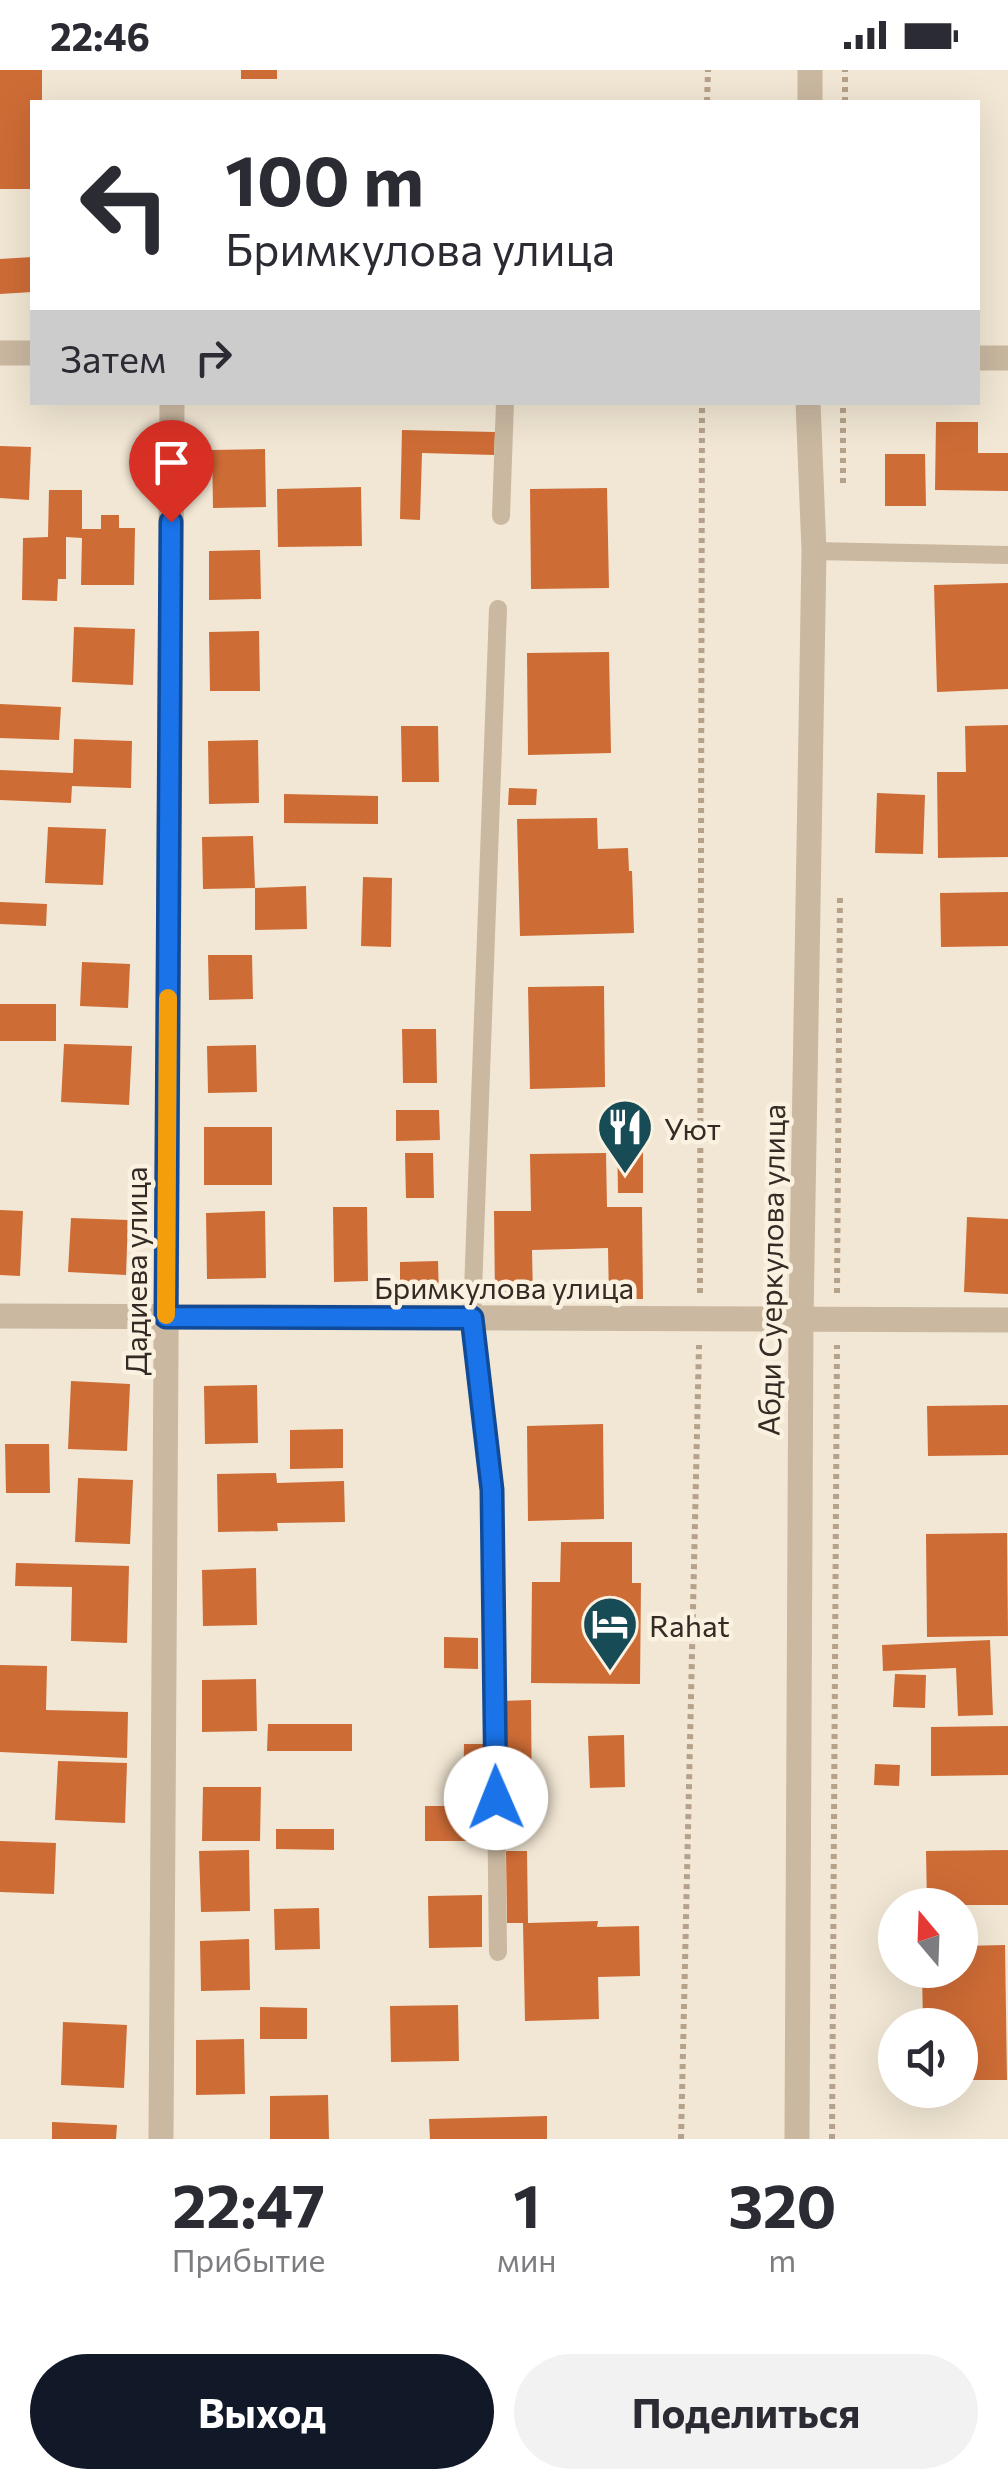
<!DOCTYPE html>
<html lang="ru">
<head>
<meta charset="utf-8">
<style>
  :root { --surface:#fff; --page:#f2f2f3; --text:#2b2b33; --muted:#7c7c81; --accent:#111827 }
  body { margin:0; font-family:Commissioner,sans-serif; background:var(--page); color:var(--text); height:100vh; display:flex; flex-direction:column; font-size:38px; white-space:nowrap }
  * { box-sizing:border-box; margin:0 }
  p { font-size:32px; color:var(--muted) }
  .icon { flex:none; width:55px; height:55px; fill:none; stroke:currentColor; stroke-width:2; stroke-linecap:round; stroke-linejoin:round }
  .map { position:relative; height:2069px; overflow:hidden }
  .side { display:flex; flex-direction:column; background:var(--surface); flex:1 }
  .side>* { flex:none }
  .hud { position:absolute; left:30px; top:30px; width:950px; height:305px; border-radius:0px; box-shadow:0 10px 40px #0002; background:#fff; color:var(--text); overflow:hidden }
  .needle { width:65px; rotate:341deg }
  .controls { position:absolute; left:878px; top:1818px; display:grid; gap:20px }
  .controls a { display:grid; place-items:center; width:100px; height:100px; border-radius:50%; background:var(--surface); box-shadow:0 10px 40px #0002; font-size:50px }
  .pin { position:absolute; display:grid; place-items:center; width:85px; height:85px; color:#fff; margin:-102px -42px; border-radius:50% 50% 50% 0; rotate:-45deg; box-shadow:0 0 10px #0007 }
  .pin .icon { rotate:45deg }
  .me { position:absolute; width:110px; margin:-55px; rotate:359deg; stroke-linejoin:round; filter:drop-shadow(0 0 8px #0008) }
  .turn { display:flex; align-items:center; gap:35px; height:210px; padding:0 30px; font-size:45px }
  .turn .icon { width:130px; height:130px; stroke-width:2.5 }
  .turn b { display:block; font-size:70px; line-height:85px }
  .then { display:flex; align-items:center; height:95px; padding:0 30px; background:#0003; gap:20px; font-size:38px }
  .eta { display:flex; justify-content:space-evenly; align-items:center; height:170px; text-align:center }
  .eta b { font-size:60px; font-weight:700; line-height:70px }
  .cta { display:flex; gap:20px; margin-top:auto; padding:20px 30px }
  .cta a { flex:1; height:115px; border-radius:60px; background:var(--accent); color:#fff; font-size:40px; font-weight:700; line-height:115px; text-align:center }
  .cta a+a { background:var(--page); color:var(--text) }
  .status { display:flex; justify-content:space-between; align-items:center; height:70px; padding:0 50px; background:var(--surface); direction:ltr }
  .status svg { height:28px; fill:currentColor }
  .map>svg:first-child { display:block }
  .building { fill:#ce6c36 }
  .lines { fill:none; stroke-linecap:round; stroke-linejoin:round }
  .path { stroke:#b6a28a; stroke-width:6; stroke-dasharray:5 5; stroke-linecap:butt }
  .service { stroke:#cab8a0; stroke-width:18 }
  .minor { stroke:#cab8a0; stroke-width:25 }
  .tertiary { stroke:#cab8a0; stroke-width:25 }
  .route-casing { stroke:#114b97; stroke-width:25 }
  .route { stroke:#1a73e8; stroke-width:18 }
  .slow { stroke:#f59e0b; stroke-width:18 }
  .labels { text-anchor:middle; dominant-baseline:central; stroke-width:9; stroke-linejoin:round; paint-order:stroke }
  .poi-label { font-size:30px; fill:#342b24; stroke:#faf1e1; text-anchor:start }
  .street-label { font-size:30px; fill:#342b24; stroke:#faf1e1 }
</style>
</head>
<body>
<div class="status"><b>22:46</b><svg viewBox="0 0 49 12"><path d="M0 12V9h3v3zM5 12V6h3v6zM10 12V3h3v9zM15 12V0h3v12zM26 1h20v11H26zM47 4h2v5h-2z"/></svg></div>
<div class="map">
<svg width="1008" height="2069" viewBox="0 0 1008 2069">
  <rect width="100%" height="100%" fill="#f2e7d4"/>
  <!-- building -->
  <g class="building">
    <path d="M0,0H42V32H32V119H0Z"/>
    <rect x="241" y="0" width="36" height="9"/>
    <path d="M32,187V222L0,224V189Z"/>
    <path d="M936,352H978V383H1008V421L935,420Z"/>
    <path d="M402,360L495,362L494,385L422,383L420,450L400,449Z"/>
    <path d="M0,376L31,377L29,430L0,428Z"/>
    <path d="M265,379L266,437L213,438L212,380Z"/>
    <path d="M885,384H925L926,436H885Z"/>
    <path d="M361,417L362,476L278,477L277,419Z"/>
    <path d="M607,418L609,518L531,519L530,419Z"/>
    <path d="M49,420H82V459H101V445H119V458H135L134,515H81L82,468L66,467V509H58L57,531L22,530L23,468L48,467Z"/>
    <path d="M260,480L261,529L209,530V481Z"/>
    <path d="M1008,513V619L937,622L934,515Z"/>
    <path d="M74,557L135,559L133,615L72,612Z"/>
    <path d="M259,561L260,621H210L209,562Z"/>
    <path d="M609,582L611,683L528,685L527,583Z"/>
    <path d="M0,634L61,637L59,670L0,668Z"/>
    <path d="M1008,655V787L938,788L937,702H966L965,656Z"/>
    <path d="M401,656H438L439,712H402Z"/>
    <path d="M74,669L132,671L131,718L72,716L71,733L0,730V700L73,703Z"/>
    <path d="M258,670L259,733L209,734L208,671Z"/>
    <path d="M509,718L537,719L536,735H508Z"/>
    <path d="M877,723L925,725L923,784L875,783Z"/>
    <path d="M284,724L378,726V754L284,753Z"/>
    <path d="M597,748L598,779L628,778L629,801H632L634,863L520,866L517,749Z"/>
    <path d="M48,757L106,759L103,815L45,813Z"/>
    <path d="M253,766L255,818L203,819L202,767Z"/>
    <path d="M363,807L392,808L391,877L361,876Z"/>
    <path d="M306,816L307,859L255,860V818Z"/>
    <path d="M1008,822V876L941,877L940,823Z"/>
    <path d="M0,832L47,834L46,856L0,854Z"/>
    <path d="M208,885H252L253,929L209,930Z"/>
    <path d="M82,892L130,894L128,938L80,936Z"/>
    <path d="M604,916L605,1017L530,1019L528,917Z"/>
    <rect x="0" y="934" width="56" height="37"/>
    <path d="M402,959H436L437,1013H403Z"/>
    <path d="M64,974L132,976L129,1035L61,1032Z"/>
    <path d="M256,975L257,1022L208,1023L207,976Z"/>
    <path d="M396,1040H439L440,1070L396,1071Z"/>
    <rect x="204" y="1057" width="68" height="58"/>
    <path d="M617,1066H643V1123H618Z"/>
    <path d="M405,1083H433L434,1128H406Z"/>
    <path d="M606,1083L607,1137H642L643,1229H609L608,1178L532,1180L533,1227L495,1228L494,1141H531L530,1084Z"/>
    <path d="M333,1137H367L368,1211L334,1212Z"/>
    <path d="M0,1140L23,1141L20,1206L0,1205Z"/>
    <path d="M265,1141L266,1208L207,1209L206,1143Z"/>
    <path d="M967,1147L1008,1149V1224L964,1222Z"/>
    <path d="M71,1148L128,1150L126,1205L68,1202Z"/>
    <path d="M438,1191L439,1227L400,1228V1192Z"/>
    <path d="M71,1311L130,1314L127,1381L68,1379Z"/>
    <path d="M257,1315L258,1373L205,1374L204,1316Z"/>
    <path d="M1008,1335V1385L928,1386L927,1336Z"/>
    <path d="M603,1354L604,1449L528,1451L527,1356Z"/>
    <path d="M343,1359V1398L290,1399V1360Z"/>
    <path d="M5,1374H49L50,1423H6Z"/>
    <path d="M276,1403L277,1413L344,1411L345,1452L277,1453L278,1461L218,1462L217,1404Z"/>
    <path d="M78,1408L133,1410L130,1474L75,1472Z"/>
    <path d="M1007,1463L1008,1566L927,1567L926,1464Z"/>
    <path d="M561,1472H632V1513H641L640,1614L531,1613L532,1512H560Z"/>
    <path d="M16,1493L129,1496L127,1573L71,1571L72,1517L15,1516Z"/>
    <path d="M256,1498L257,1555L203,1556L202,1500Z"/>
    <path d="M444,1567L478,1568V1599L444,1598Z"/>
    <path d="M990,1570L993,1645L958,1646L956,1598L883,1601L882,1575Z"/>
    <path d="M0,1595L47,1596L46,1640L128,1642L127,1688L0,1682Z"/>
    <path d="M895,1604L926,1605L925,1638L893,1637Z"/>
    <path d="M256,1609L257,1661L202,1662V1610Z"/>
    <path d="M531,1630L532,1744H500L499,1631Z"/>
    <path d="M268,1654H352V1681H267Z"/>
    <path d="M1008,1656V1705L931,1706V1657Z"/>
    <path d="M624,1665L625,1717L590,1718L588,1666Z"/>
    <path d="M464,1674H487L486,1735L463,1734Z"/>
    <path d="M58,1691L127,1693L125,1753L55,1750Z"/>
    <path d="M875,1694L900,1695L899,1716L874,1715Z"/>
    <path d="M203,1717H261L260,1771H202Z"/>
    <rect x="425" y="1736" width="59" height="35"/>
    <path d="M276,1759H334V1780L276,1779Z"/>
    <path d="M0,1771L56,1773L54,1824L0,1822Z"/>
    <path d="M249,1780L250,1841L201,1842L199,1781Z"/>
    <path d="M1008,1780V1835H927L926,1781Z"/>
    <path d="M506,1781H527L528,1853L598,1851L597,1857L639,1856L640,1906L598,1907L599,1949L525,1951L523,1853H507Z"/>
    <path d="M482,1825V1877L429,1878L428,1826Z"/>
    <path d="M319,1838L320,1879L275,1880L274,1839Z"/>
    <path d="M249,1869L250,1920L201,1921L200,1871Z"/>
    <path d="M1005,1875L1007,2010H960V1955H923L922,1900H960V1876Z"/>
    <path d="M458,1935L459,1991L391,1992L390,1936Z"/>
    <path d="M260,1937L307,1938V1969H260Z"/>
    <path d="M63,1952L127,1955L124,2018L61,2015Z"/>
    <path d="M244,1969L245,2024L196,2025V1970Z"/>
    <path d="M328,2025L329,2069H270V2026Z"/>
    <path d="M547,2046V2069H430L429,2049Z"/>
    <path d="M52,2052L117,2055L116,2069H52Z"/>
  </g>
  <g class="lines">
    <!-- path -->
    <g class="path">
      <path d="M707,32L708,0"/>
      <path d="M845,32V0"/>
      <path d="M843,413V332"/>
      <path d="M700,1223L702,332"/>
      <path d="M837,1223L840,825"/>
      <path d="M681,2069L699,1275"/>
      <path d="M832,2069L837,1275"/>
    </g>
    <!-- service -->
    <g class="service">
      <path d="M501,446L505,332"/>
      <path d="M814,481L1008,485"/>
      <path d="M498,539L472,1248L492,1419L498,1882"/>
    </g>
    <!-- minor -->
    <g class="minor">
      <path d="M978,288H1008"/>
      <path d="M0,1246L1008,1250"/>
      <path d="M161,2069L172,332"/>
    </g>
    <!-- tertiary -->
    <g class="tertiary">
      <path d="M810,32V0"/>
      <path d="M0,283H32"/>
      <path d="M797,2069L801,1249L814,481L808,332"/>
    </g>
  </g>
  <g class="lines">
    <!-- route casing -->
    <g class="route-casing">
      <path id="route" d="M171,452L166,1247L472,1248L492,1420L496,1728"/>
    </g>
    <!-- route -->
    <use href="#route" class="route"/>
    <!-- slow -->
    <path class="slow" d="M166,1245L168,928"/>
  </g>
  <!-- icons -->
  <defs>
    <g id="restaurant-pin" transform="scale(2.875)"><path d="M0 17L-7.5 6A9.5 9.5 0 1 1 7.5 6Z" fill="#174c57" stroke="#faf1e1"/><path d="M-5-6h1v4h1v-4h1v4h1v-4h1v5L-1.5 .5V6h-2V.5L-5-1ZM5-6V6H3V1.5H1.5Q1.5-4 5-6Z" fill="#fff"/></g>
    <g id="hotel-pin" transform="scale(2.875)"><path d="M0 17L-7.5 6A9.5 9.5 0 1 1 7.5 6Z" fill="#174c57" stroke="#faf1e1"/><path d="M-6-4.5h1.5V1H6V5H4.5V3h-9V5H-6ZM-4 0a1.8 1.8 0 1 1 3.6 0ZM.5 0V-2.5h3Q6-2.5 6 0Z" fill="#fff"/></g>
  </defs>
  <g fill-rule="evenodd">
    <use href="#restaurant-pin" x="625" y="1057"/>
    <use href="#hotel-pin" x="610" y="1554"/>
  </g>
  <g class="labels">
    <!-- poi labels -->
    <g class="poi-label">
      <text x="664" y="1057">Уют</text>
      <text x="649" y="1554">Rahat</text>
    </g>
    <!-- street labels -->
    <g class="street-label">
      <text transform="translate(770 1200) rotate(-89)">Абди Суеркулова улица</text>
      <text transform="translate(134 1201) rotate(-90)">Дадиева улица</text>
      <text x="504" y="1216">Бримкулова улица</text>
    </g>
  </g>
</svg>
<div class="controls">
<a><svg class="needle" viewBox="-14 -14 28 28"><path d="M0-13l5 13h-10z" fill="#e53935"/><path d="M0 13l5-13h-10z" fill="#7c7c81"/></svg></a>
<a><svg class="icon" aria-label="sound" viewBox="0 0 24 24"><path d="M4 9h4l5-4v14l-5-4H4zM17 9q2 3 0 6"/></svg></a>
</div>
<div class="pin" style="left:171px;top:452px;background:#d93025"><svg class="icon" aria-label="arrive" viewBox="0 0 24 24"><path d="M6 21V4h12l-3 4 3 4H6"/></svg></div>
<svg class="me" style="left:496px;top:1728px" viewBox="-20 -20 40 40"><circle r="19" fill="#fff"/><path d="M0-13L10 11 0 6-10 11z" fill="#1a73e8"/></svg>
<div class="hud">
<div class="turn"><svg class="icon" aria-label="left" viewBox="0 0 24 24"><path d="M17 20v-9H6M10 6l-5 5 5 5"/></svg><div><b>100 m</b>Бримкулова улица</div></div>
<div class="then">Затем<svg class="icon" aria-label="right" viewBox="0 0 24 24"><path d="M7 20v-9h11M14 6l5 5-5 5"/></svg></div>
</div>
</div>
<section class="side">
<div class="eta">
<div><b>22:47</b><p>Прибытие</p></div>
<div><b>1</b><p>мин</p></div>
<div><b>320</b><p>m</p></div>
</div>
<div class="cta"><a>Выход</a><a>Поделиться</a></div>
</section>
</body>
</html>
